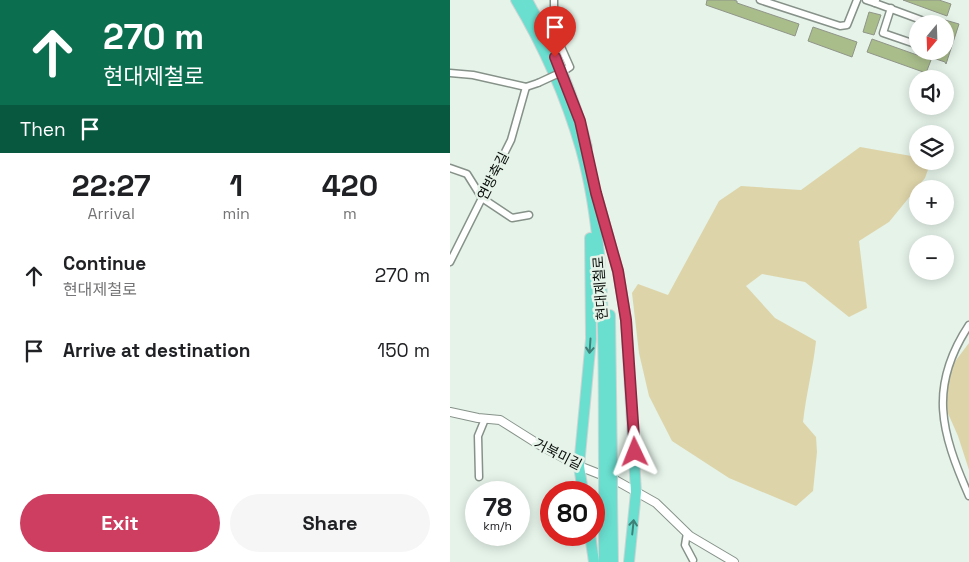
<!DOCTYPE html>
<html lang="en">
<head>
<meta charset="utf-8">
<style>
  :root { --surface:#fff; --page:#f6f6f6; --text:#202124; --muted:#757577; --accent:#cd3e60 }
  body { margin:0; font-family:"Space Grotesk","Noto Sans KR",sans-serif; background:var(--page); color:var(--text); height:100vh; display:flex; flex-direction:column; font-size:19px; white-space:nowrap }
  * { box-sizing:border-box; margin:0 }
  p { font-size:16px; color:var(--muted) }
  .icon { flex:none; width:28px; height:28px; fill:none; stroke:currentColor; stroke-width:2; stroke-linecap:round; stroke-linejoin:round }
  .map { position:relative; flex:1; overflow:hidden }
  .side { display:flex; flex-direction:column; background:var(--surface); width:450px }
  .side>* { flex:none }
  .hud { background:#0b6e4f; color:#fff; overflow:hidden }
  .needle { width:32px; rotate:199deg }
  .controls { position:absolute; left:459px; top:15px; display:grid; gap:10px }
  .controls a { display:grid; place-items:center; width:45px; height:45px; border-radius:50%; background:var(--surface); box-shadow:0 2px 12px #0003; font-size:25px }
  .speed { position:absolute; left:15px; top:481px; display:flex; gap:10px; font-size:25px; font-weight:700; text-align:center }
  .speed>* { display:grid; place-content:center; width:65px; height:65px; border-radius:50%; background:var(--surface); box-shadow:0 2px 12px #0003; line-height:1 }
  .speed small { font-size:12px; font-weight:400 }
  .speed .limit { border:8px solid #d22; background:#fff; color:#111 }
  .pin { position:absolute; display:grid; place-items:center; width:42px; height:42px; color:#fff; margin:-51px -21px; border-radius:50% 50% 50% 0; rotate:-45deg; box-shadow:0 0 5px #0007 }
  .pin .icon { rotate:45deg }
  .me { position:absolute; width:55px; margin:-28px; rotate:358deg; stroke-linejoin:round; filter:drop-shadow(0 0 4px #0008) }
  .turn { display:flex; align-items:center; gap:18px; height:105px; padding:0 20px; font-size:22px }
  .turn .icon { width:65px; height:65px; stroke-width:2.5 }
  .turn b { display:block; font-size:35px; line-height:42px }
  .then { display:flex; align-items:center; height:48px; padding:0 20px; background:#0003; gap:10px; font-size:19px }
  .eta { display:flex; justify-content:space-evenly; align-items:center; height:85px; text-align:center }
  .eta b { font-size:30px; font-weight:800; line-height:35px }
  .button { display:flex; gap:10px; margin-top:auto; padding:10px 20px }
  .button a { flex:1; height:58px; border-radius:30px; background:var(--accent); color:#fff; font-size:20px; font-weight:800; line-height:58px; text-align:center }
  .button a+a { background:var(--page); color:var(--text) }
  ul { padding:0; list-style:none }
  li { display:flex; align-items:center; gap:15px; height:75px; padding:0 20px }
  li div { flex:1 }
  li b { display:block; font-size:19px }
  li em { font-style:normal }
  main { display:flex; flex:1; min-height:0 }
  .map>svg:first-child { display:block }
  .green { fill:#ded4a9 }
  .building { fill:#a9bd8b; stroke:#909588 }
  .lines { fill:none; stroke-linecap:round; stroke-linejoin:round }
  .minor-casing { stroke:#869289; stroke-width:9 }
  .tertiary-casing { stroke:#869289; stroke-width:10 }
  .trunk-casing { stroke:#d3d3d3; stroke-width:12 }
  .minor { stroke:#fff; stroke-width:6 }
  .tertiary { stroke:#fff; stroke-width:8 }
  .trunk { stroke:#6adfd0; stroke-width:10 }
  .minor-bridge-casing { stroke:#869289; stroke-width:9; stroke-linecap:butt }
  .trunk-bridge-casing { stroke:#d3d3d3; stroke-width:12; stroke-linecap:butt }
  .minor-bridge { stroke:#fff; stroke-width:6 }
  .trunk-bridge { stroke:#6adfd0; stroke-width:10 }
  .oneway { stroke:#3e8077 }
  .route-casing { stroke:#85283e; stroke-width:12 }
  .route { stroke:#cd3e60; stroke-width:9 }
  .labels { text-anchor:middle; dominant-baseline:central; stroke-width:5; stroke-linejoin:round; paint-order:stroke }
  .street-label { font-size:14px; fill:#090d0a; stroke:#e5f3e9 }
</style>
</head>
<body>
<main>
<section class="side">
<div class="hud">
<div class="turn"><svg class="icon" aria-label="ahead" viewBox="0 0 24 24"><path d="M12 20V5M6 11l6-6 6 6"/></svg><div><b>270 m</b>현대제철로</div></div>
<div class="then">Then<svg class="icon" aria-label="arrive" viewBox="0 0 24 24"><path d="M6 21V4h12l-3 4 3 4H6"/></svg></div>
</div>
<div class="eta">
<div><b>22:27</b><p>Arrival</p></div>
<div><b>1</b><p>min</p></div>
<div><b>420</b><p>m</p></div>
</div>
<ul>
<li><svg class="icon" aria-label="ahead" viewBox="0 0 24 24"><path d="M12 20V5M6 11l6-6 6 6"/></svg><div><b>Continue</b><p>현대제철로</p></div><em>270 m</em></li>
<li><svg class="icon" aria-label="arrive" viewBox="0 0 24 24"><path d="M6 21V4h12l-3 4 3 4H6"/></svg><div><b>Arrive at destination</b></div><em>150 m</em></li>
</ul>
<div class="button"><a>Exit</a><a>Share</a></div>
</section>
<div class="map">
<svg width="519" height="562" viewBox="0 0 519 562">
  <rect width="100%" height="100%" fill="#e5f3e9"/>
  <!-- green -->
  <g class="green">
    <path d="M410,147L467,157L468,161H481L475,178L439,222L409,241L417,308L399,317L355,282L312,274L296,286L325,318L366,341C363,369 356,394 353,422L366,437L367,452L363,491L346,506L279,478L222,441L199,396L189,353L182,293L188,284L218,295L269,201L291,186L351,190Z"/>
    <path d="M519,343V470L508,436L489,393L491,380Z"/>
  </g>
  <!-- building -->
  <g class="building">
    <path d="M257,0H283L287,1V3L349,24L345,36L256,5Z"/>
    <path d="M453,0H489L501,4L497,16Z"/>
    <path d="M419,12L431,15L424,35L413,32Z"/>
    <path d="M495,20L509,24L496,64L495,62L483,58L486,51H495Z"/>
    <path d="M363,27L407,42L402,57L358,41Z"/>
    <path d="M422,39L481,60L476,73L417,52Z"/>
  </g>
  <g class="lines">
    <!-- minor casing -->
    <g class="minor-casing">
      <g id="minor">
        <path d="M104,0V31L120,67L114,71"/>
        <path d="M310,0L390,26L397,25L407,0"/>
        <path d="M416,0L425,3"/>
        <path d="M426,0L425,3L482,24"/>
        <path d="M441,8L433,33L468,45"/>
        <path d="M0,73L23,75L76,87L88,83"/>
        <path d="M0,168L17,174L32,198L62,218L79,215"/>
        <path d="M0,262L61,140L76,87"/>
        <path d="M519,325C478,387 491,432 519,496"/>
        <path d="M29,477L28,436L35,419"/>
        <path d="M237,533L235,545L243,560"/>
      </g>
    </g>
    <!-- tertiary casing -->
    <g class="tertiary-casing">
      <path id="tertiary" d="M0,412L28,418L50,420L88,444L129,466L167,481L206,503L240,536L284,562"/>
    </g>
    <!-- trunk casing -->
    <g class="trunk-casing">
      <g id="trunk">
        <path d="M66,0C94,47 116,97 131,149C158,246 153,363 154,463"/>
        <path d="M77,0C103,46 124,96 137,147"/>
        <path d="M146,193L168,271L176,320L186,492L179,562"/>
        <path d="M160,315L162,464"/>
        <path d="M133,492L129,466L141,339L140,238"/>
        <path d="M154,493V562"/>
        <path d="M162,496L163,562"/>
        <path d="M140,535L144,562"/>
      </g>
    </g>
    <!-- minor -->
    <use href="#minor" class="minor"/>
    <!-- tertiary -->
    <use href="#tertiary" class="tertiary"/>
    <!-- trunk -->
    <use href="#trunk" class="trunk"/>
    <!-- minor-bridge casing -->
    <g class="minor-bridge-casing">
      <path id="minor-bridge" d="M88,83L114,71"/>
    </g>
    <!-- trunk-bridge casing -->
    <g class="trunk-bridge-casing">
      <g id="trunk-bridge">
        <path d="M154,463V493"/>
        <path d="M162,464V496"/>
      </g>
    </g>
    <!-- minor-bridge -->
    <use href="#minor-bridge" class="minor-bridge"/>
    <!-- trunk-bridge -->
    <use href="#trunk-bridge" class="trunk-bridge"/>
  </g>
  <!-- one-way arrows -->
  <defs><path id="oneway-shaft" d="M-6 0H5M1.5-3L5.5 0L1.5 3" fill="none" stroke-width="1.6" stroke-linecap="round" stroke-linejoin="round" transform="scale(1.25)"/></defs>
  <g class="oneway">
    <use href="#oneway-shaft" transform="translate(140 346) rotate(94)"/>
    <use href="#oneway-shaft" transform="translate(183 527) rotate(-84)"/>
  </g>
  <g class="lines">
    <!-- route casing -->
    <g class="route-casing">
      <path id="route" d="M105,57L130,121L146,193L168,271L176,320L185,452"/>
    </g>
    <!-- route -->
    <use href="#route" class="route"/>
  </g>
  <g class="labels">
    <!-- street labels -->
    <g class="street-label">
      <text transform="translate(43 176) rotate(-63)">연방축길</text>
      <text transform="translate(150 288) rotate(-94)">현대제철로</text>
      <text transform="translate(108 454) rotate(27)">거북미길</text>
    </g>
  </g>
</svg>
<div class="controls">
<a><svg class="needle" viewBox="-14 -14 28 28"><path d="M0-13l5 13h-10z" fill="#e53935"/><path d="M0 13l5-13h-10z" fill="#757577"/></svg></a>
<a><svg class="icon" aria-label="sound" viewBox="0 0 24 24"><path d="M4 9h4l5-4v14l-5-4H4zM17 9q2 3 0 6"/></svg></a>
<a><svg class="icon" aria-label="layers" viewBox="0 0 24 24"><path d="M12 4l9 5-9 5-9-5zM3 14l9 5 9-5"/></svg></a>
<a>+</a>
<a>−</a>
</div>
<div class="speed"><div>78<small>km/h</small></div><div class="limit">80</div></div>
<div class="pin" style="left:105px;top:57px;background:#d93025"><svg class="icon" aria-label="arrive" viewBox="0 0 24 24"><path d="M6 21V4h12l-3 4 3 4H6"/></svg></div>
<svg class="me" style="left:185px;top:452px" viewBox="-20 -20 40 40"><path d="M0-17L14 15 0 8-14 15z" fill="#cd3e60" stroke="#fff" stroke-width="4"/></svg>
</div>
</main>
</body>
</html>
